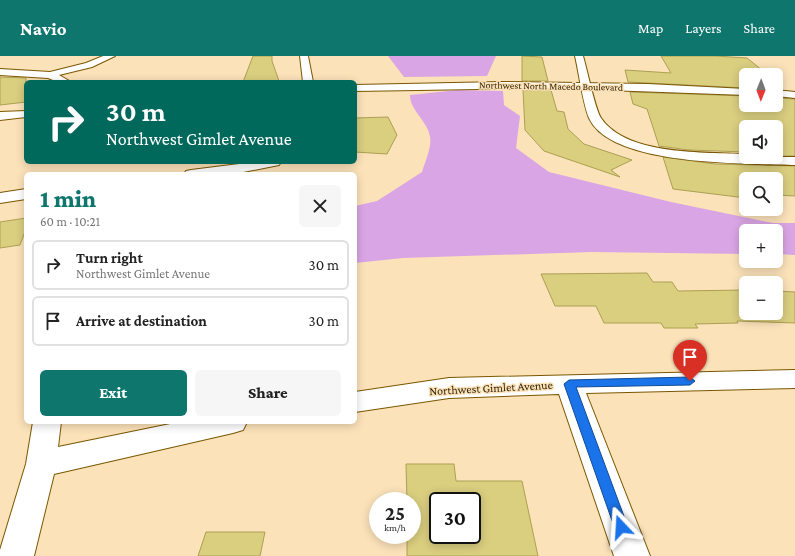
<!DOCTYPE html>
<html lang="en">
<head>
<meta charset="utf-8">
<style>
  :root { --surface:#fff; --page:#f6f6f6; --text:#222; --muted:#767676; --line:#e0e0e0; --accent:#0f766e }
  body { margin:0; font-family:"Crimson Pro",serif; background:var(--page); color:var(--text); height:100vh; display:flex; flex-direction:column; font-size:15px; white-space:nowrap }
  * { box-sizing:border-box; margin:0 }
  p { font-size:13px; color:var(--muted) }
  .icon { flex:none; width:22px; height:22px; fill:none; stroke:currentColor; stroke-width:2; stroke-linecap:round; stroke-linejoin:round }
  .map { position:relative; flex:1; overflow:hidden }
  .details { position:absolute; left:24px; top:116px; width:333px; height:252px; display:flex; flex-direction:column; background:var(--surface); border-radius:6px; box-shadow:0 2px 10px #0003 }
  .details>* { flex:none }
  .guide { position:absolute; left:24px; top:24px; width:333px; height:84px; border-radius:6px; box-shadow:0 2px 10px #0003; background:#00695c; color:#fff; overflow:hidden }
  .needle { width:26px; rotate:181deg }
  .buttons { position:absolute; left:739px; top:12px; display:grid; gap:8px }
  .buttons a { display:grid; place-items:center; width:44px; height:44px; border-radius:6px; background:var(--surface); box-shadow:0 2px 10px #0003; font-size:20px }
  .speed { position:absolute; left:369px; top:436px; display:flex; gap:8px; font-size:20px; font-weight:700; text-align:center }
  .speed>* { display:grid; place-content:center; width:52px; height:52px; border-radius:50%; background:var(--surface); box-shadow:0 2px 10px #0003; line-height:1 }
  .speed small { font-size:10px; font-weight:400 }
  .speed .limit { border:2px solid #111; border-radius:6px; background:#fff; color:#111 }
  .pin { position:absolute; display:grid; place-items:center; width:34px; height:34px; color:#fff; margin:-41px -17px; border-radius:50% 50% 50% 0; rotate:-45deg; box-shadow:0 0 4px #0007 }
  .pin .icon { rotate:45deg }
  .me { position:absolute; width:44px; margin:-22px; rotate:340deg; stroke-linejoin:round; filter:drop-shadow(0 0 3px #0008) }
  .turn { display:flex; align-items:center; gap:14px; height:84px; padding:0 16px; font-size:18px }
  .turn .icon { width:52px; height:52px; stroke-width:2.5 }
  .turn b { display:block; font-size:28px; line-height:34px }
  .round { display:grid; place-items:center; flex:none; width:42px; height:42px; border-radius:6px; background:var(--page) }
  .overview { display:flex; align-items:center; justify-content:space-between; height:68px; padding:0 16px }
  h1 { font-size:24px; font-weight:800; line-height:30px; color:var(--accent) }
  .cta { display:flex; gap:8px; margin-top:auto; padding:8px 16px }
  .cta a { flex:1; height:46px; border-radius:6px; background:var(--accent); color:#fff; font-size:16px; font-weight:800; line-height:46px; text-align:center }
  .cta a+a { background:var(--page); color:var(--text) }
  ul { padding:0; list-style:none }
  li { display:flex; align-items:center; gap:12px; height:50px; margin:0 8px 6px; padding:0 8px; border:2px solid var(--line); border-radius:6px }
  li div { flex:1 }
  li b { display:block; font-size:15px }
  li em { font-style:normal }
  header { display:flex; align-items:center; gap:24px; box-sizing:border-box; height:56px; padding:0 20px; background:var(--accent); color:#fff }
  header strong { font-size:19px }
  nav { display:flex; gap:22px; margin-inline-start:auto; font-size:14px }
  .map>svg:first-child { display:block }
  .green { fill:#daa5e4 }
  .building { fill:#dace7f; stroke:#aca052; fill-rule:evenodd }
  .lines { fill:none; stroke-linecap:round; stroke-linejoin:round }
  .minor-casing { stroke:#7b5700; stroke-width:2 }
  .tertiary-casing { stroke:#7b5700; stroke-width:2 }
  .minor { fill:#fff; fill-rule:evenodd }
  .tertiary { fill:#fff; fill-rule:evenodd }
  .route { fill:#1a73e8; stroke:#114b97 }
  .labels { text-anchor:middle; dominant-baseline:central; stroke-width:3; stroke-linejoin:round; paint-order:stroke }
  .far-street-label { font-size:10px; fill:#2e1f01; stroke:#fbe2b9 }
  .street-label { font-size:12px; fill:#2e1f01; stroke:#fbe2b9 }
</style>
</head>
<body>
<header>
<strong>Navio</strong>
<nav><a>Map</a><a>Layers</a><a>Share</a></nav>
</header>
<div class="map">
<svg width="795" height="500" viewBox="0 0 795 500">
  <rect width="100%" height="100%" fill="#fbe2b9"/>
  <!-- green -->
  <g class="green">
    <path d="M388,0H496L487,20L404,21Z"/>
    <path d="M458,34L503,35L504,49L520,60L516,92L549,116L671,146L773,167H795V199L776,198V175H746V198L592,196L403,202L355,207V150L377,145L422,116C425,106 432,91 430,81C428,65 410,55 410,39Z"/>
  </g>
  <!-- building -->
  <g class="building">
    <path d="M253,0H272V5L279,25L243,26Z"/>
    <path d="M522,0L542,1L548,25H522Z"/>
    <path d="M661,0H716L747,2L768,19H746V32L628,26L625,14L671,17Z"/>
    <path d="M0,21L26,22V46L0,49Z"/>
    <path d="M523,34H551L557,55L564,56L568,73L584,88L632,104L611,114L620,121L544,95L525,74Z"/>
    <path d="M630,36L746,40V49H776V42L795,43V100H776V71H746V96L689,94L659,90L647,53L633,48Z"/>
    <path d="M388,61L397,79L387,98L355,96V62Z"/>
    <path d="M663,101L715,108L795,110V140L776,139V123H746V142L673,133Z"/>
    <path d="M26,162V173L20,189L0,192V166Z"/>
    <path d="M647,217L653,226H672L678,235L746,234V257H776V235L795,236V267L737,265L738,267L695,268L698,272H664L661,267H604L596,250H555L541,218Z"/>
    <path d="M406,408H454L456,425H522L538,500H407V479H412V445H407ZM438,445H472V479H438Z"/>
    <path d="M206,476H265L260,500H198Z"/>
  </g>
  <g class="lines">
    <!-- minor casing -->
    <g class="minor-casing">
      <g id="minor">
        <path d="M103,0H115L92,11L59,19L71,26H58L48,22L0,19V13L50,16L86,7Z"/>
        <path d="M300,0H308L313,26H303Z"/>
        <path d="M575,0H583C587,13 595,53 601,62C627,100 705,96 746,98V101H795V109C748,107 611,111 589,62C583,48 579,17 575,0Z"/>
        <path d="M255,106H281L279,109L233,118H184L186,115L191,114Z"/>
        <path d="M26,133V143L0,147V137Z"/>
        <path d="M795,314V332L586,337L650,500H614L559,338L449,342L355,356V336L449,322Z"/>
        <path d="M33,366H61L58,391L180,366H247L243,374L233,377L54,418L34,500H0V494L26,408Z"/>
      </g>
    </g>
    <!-- tertiary casing -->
    <g class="tertiary-casing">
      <g id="tertiary">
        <path d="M502,26L648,28L746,33V39L550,32L355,35V29Z"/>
        <path d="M776,34L795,36V42L776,40Z"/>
        <path d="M26,55V61L0,64V56Z"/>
      </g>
    </g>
    <!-- minor -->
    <use href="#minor" class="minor"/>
    <!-- tertiary -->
    <use href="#tertiary" class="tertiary"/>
  </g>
  <!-- route -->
  <path class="route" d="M690,321L695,325L690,329L576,331L628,471L626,476L621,478L616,476L564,328L569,324Z"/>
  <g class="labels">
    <!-- far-street labels -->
    <g class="far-street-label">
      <text transform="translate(551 30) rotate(1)">Northwest North Macedo Boulevard</text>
    </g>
    <!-- street labels -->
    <g class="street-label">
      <text transform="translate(491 332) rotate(-3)">Northwest Gimlet Avenue</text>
    </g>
  </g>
</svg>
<div class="buttons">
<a><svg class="needle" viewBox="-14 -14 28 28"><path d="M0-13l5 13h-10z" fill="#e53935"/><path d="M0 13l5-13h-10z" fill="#767676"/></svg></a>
<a><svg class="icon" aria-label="sound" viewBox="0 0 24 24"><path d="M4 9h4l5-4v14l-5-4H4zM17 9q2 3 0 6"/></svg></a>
<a><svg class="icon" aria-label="search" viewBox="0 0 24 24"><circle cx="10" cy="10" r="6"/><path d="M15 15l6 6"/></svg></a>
<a>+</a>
<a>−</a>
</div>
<div class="speed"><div>25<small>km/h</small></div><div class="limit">30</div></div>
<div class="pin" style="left:690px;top:325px;background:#d93025"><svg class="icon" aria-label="arrive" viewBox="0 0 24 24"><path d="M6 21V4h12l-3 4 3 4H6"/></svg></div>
<svg class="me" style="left:621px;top:471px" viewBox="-20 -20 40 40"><path d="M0-17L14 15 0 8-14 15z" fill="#1a73e8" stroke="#fff" stroke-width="4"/></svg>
<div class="guide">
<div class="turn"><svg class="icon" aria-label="right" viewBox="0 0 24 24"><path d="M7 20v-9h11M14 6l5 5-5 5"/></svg><div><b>30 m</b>Northwest Gimlet Avenue</div></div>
</div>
<section class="details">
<div class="overview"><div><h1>1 min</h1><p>60 m · 10:21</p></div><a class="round"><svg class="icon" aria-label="close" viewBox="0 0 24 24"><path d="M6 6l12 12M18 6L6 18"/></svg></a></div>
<ul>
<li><svg class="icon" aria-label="right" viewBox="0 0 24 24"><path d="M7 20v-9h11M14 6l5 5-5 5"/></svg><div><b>Turn right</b><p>Northwest Gimlet Avenue</p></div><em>30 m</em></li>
<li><svg class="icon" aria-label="arrive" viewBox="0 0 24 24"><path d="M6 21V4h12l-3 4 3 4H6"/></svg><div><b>Arrive at destination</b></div><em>30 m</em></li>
</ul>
<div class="cta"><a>Exit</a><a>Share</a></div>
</section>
</div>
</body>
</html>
